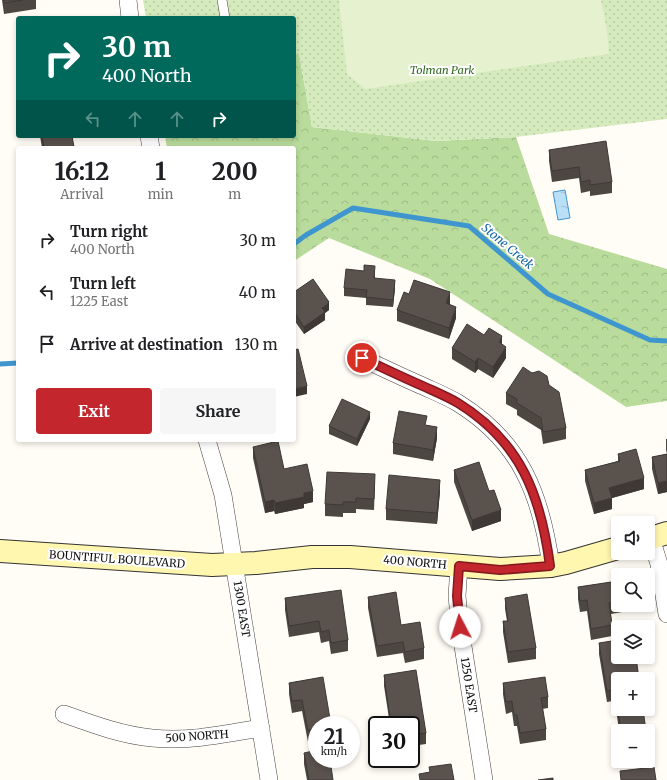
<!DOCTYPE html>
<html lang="en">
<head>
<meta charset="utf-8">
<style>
  :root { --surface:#fff; --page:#f6f6f6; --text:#202124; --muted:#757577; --accent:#c4262e }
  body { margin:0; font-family:Merriweather,serif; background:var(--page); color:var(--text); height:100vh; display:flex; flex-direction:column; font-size:15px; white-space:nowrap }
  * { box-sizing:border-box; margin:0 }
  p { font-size:13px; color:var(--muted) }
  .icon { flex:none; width:22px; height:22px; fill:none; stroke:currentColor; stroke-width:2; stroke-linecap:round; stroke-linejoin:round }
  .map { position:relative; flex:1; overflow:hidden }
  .side { position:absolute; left:16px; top:146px; width:280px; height:296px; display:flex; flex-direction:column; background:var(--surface); border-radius:4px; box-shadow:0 2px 6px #0003 }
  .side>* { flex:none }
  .banner { position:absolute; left:16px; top:16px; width:280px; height:122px; border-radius:4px; box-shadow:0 2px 6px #0003; background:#00695c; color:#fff; overflow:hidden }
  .buttons { position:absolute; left:611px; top:516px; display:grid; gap:8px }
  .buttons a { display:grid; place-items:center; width:44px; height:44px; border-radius:4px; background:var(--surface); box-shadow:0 2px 6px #0003; font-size:20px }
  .speed { position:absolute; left:308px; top:716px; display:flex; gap:8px; font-size:20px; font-weight:700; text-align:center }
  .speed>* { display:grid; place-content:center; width:52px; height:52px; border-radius:50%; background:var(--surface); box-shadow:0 2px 6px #0003; line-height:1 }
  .speed small { font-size:10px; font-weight:400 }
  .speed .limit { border:2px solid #111; border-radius:6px; background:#fff; color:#111 }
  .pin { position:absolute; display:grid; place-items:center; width:34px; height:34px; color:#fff; margin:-17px; border:2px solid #fff; border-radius:50%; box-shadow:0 1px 4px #0007 }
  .me { position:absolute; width:44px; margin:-22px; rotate:355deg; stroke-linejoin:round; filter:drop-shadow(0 0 3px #0008) }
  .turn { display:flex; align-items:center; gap:14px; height:84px; padding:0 20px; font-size:18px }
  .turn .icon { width:52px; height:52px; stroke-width:2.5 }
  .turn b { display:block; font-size:28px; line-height:34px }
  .lanes { display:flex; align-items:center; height:38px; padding:0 20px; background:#0003; justify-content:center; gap:20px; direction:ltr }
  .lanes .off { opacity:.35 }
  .eta { display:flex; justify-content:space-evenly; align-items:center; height:68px; text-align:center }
  .eta b { font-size:24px; font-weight:700; line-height:28px }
  .primary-button { display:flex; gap:8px; margin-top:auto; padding:8px 20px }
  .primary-button a { flex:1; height:46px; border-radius:4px; background:var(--accent); color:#fff; font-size:16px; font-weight:700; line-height:46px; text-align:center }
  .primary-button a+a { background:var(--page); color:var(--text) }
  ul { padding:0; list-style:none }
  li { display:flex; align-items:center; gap:12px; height:52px; padding:0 20px }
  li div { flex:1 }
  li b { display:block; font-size:15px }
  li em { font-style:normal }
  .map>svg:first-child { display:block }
  .forest { fill:url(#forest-crowns) }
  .park { fill:url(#park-dots) }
  .pitch { fill:#e6f2cf }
  .water { fill:url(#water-ripples); stroke:#3f96cf }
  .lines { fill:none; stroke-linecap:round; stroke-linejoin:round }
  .stream { stroke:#3f96cf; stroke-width:5 }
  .lane-casing { stroke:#444; stroke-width:10 }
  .street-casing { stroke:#444; stroke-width:18 }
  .secondary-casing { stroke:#333; stroke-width:24 }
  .lane { stroke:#fff; stroke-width:9 }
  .street { stroke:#fff; stroke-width:17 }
  .secondary { stroke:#fff6b0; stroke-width:22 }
  .wall { fill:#4d4742 }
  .shaded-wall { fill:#3f3936 }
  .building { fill:#5a524d; stroke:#3f3936 }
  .route-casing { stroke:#7f191e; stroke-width:10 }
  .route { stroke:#c4262e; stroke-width:7 }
  .labels { text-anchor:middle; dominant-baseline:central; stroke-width:4; stroke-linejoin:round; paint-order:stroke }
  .park-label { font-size:11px; font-style:italic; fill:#2f6b1f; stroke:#fff }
  .street-label { font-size:11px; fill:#111; stroke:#fff }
  .water-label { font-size:12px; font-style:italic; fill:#1768a6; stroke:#fff }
</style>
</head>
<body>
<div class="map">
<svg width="667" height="780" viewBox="0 0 667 780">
  <defs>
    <pattern id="forest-crowns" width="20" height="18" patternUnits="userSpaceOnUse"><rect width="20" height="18" fill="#b9dc9c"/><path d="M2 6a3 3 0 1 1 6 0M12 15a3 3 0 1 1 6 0" fill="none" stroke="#9ebc85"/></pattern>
    <pattern id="park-dots" width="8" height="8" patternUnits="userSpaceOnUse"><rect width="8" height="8" fill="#d5ebbd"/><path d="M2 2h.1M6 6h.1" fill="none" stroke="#b6c8a1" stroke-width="1.8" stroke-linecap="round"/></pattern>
    <pattern id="water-ripples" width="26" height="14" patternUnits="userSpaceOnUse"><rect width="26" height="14" fill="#b9e0f7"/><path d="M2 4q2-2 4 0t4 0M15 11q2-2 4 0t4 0" fill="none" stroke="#9ebfd3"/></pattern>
  </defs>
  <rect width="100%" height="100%" fill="#fffdf5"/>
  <!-- forest -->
  <path class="forest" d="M299,53L312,127L436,141L516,137L549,234L667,269V401L626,407L430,279L329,238L294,261V148H167L165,136H294V54Z"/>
  <!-- park -->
  <path class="park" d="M143,0H667V119L516,137L436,141L312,127L299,53L294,54V18H146Z"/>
  <!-- pitch -->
  <path class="pitch" d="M339,0H601L607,31L609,54L365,89L347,74Z"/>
  <!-- water -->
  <path class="water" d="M565,190L570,218L558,220L553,192Z"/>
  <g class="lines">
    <!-- stream -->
    <g class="stream">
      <path d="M294,244L306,235L353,208L469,226L548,294L650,340L667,341"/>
      <path d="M0,364L18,363"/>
    </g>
    <!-- lane casing -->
    <g class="lane-casing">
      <path id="lane" d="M222,0L225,18"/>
    </g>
    <!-- street casing -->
    <g class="street-casing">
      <g id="street">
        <path d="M128,0L130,18"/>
        <path d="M149,136L151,148"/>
        <path d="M362,358C383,368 404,378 425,387C436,392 448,397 458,403C521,442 541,495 551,566"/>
        <path d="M207,440L223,495L269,780"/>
        <path d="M651,538L659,564L667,614"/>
        <path d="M459,566L457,596L460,627L484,780"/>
        <path d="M64,714C92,724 121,735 152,738C188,742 225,734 261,728"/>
      </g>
    </g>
    <!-- secondary casing -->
    <g class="secondary-casing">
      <g id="secondary">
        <path d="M648,539L667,533"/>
        <path d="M0,551L212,565L256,563L312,557H350L500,569L551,566L566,563L618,548"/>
      </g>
    </g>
    <!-- lane -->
    <use href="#lane" class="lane"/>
    <!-- street -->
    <use href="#street" class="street"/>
    <!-- secondary -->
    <use href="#secondary" class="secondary"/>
  </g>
  <!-- wall -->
  <g class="wall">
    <path d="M2,0H36V9L4,14Z"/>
    <path d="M40,136H72L74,148H42Z"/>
    <path d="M549,150L612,182V193L590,196V191L581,193L579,178L552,182L549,161Z"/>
    <path d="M375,274V278L395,288L393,307L366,305V298L344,296V288Z"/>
    <path d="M294,292L329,310L325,313V320L304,334L294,320Z"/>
    <path d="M409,294L450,304V305L456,318L449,339L397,321V310Z"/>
    <path d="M484,335L502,345L506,358L493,378L478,369L475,373L452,359V348Z"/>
    <path d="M549,385L566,428V439L543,444L541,430L517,415V410L506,404V393Z"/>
    <path d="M370,419L357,446L329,434V426Z"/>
    <path d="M427,425L437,438L433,461L393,454V443Z"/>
    <path d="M666,439H667V492L658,494L652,469V457L667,454L666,450Z"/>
    <path d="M253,447L284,469L313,502L304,504V508L275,514L274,511L265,513L253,458Z"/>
    <path d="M618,454L644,489L612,498V509L594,514L585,481V470L618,461Z"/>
    <path d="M454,470L489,491L501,521L472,531L454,482Z"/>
    <path d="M375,485L374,510L356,509V513H343V517L325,516V504Z"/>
    <path d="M440,491L437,524L386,520V509Z"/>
    <path d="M618,581V605H622V612L611,614L612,625V636L591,640L587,611L580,612L578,599V587Z"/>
    <path d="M368,597L401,625L424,648V659L405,663L403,653L377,657L368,608Z"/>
    <path d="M285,598L348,640V651L331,654L329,641L321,643L319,632L289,637L285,610Z"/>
    <path d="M505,598L536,648V659L508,663L503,632V621H507L505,609Z"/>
    <path d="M599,643L618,679V700L607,702L599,654Z"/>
    <path d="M384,675L426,733V744L411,746V725H390L384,686Z"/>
    <path d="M323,677L317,725V740L308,742L302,711L292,713L289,694V683Z"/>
    <path d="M503,683L548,697V708L542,709L546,729V740L520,744L517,726H514L512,712L506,714L503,694Z"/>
    <path d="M617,705L646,731H619L617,716Z"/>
    <path d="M648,735L652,751V762L633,765L632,761H648Z"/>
    <path d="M304,753L333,780H307L304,764Z"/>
  </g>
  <!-- shaded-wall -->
  <g class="shaded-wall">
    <path d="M395,280V288L393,307V300Z"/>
    <path d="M450,292V304L446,315V303Z"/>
    <path d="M329,302V310L325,313V320L304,334V327L322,308Z"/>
    <path d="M456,307V318L449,339V328Z"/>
    <path d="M502,336V347L499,342Z"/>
    <path d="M506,347V358L493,378V367Z"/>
    <path d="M478,358V369L475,373V362Z"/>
    <path d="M307,386V394L294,397V389Z"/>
    <path d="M370,412V419L357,446V439Z"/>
    <path d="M437,427V438L433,461V450Z"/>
    <path d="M644,478V489L612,498V509L594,514V503L609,488Z"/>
    <path d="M440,480V491L437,524V513Z"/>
    <path d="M667,481V492L658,494V483Z"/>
    <path d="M313,491V502L304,504V508L275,514V503L304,493Z"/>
    <path d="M274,500V511L265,513V502Z"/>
    <path d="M501,510V521L472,531V520Z"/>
  </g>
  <!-- building -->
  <g class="building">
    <path d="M4,0H23L4,3Z"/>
    <path d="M42,136H72L74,147L69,148H44Z"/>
    <path d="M606,141L612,182L590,185V180L581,182L579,167L552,171L549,150Z"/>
    <path d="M364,265L375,266L374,278L395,280L393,300L366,297L367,290L344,288L346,269L364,271Z"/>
    <path d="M313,279L329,302L322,308L325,312L304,327L294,312V292Z"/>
    <path d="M414,280L450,292L446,303L456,307L449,328L397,310L404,292L409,294Z"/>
    <path d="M467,324L484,335L489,328L502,336L499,342L506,347L493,367L478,358L475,362L452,348Z"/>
    <path d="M298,349L307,386L294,389V350Z"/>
    <path d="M523,367L532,373L539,371L547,376L549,385L559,392L566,428L543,432L541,418L517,403V399L506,393Z"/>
    <path d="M342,399L370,412L357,439L329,426Z"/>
    <path d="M399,411L427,416L425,425L437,427L433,450L393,443Z"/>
    <path d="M278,441L284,469L307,464L313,491L304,493V497L275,503L274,500L265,502L253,447Z"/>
    <path d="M636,449L644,478L609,488L612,498L594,503L585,470L620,461L618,454Z"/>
    <path d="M667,454V481L658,483L652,457Z"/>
    <path d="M479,462L489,491L494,490L501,510L472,520L454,470Z"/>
    <path d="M327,472L375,474L374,499L356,498V502H343V505L325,504Z"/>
    <path d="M389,475L440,480L437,513L386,509Z"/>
    <path d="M618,581V601L609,603L612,625L591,629L587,600L580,601L578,587Z"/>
    <path d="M341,590L348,640L331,643L329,630L321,632L319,621L289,626L285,598Z"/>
    <path d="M396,592L401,625L420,622L424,648L405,652L403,642L377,646L368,597Z"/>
    <path d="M527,594L536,648L508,652L503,621H508L505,598Z"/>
    <path d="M618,640V657H636L639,679H618V689L607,691L599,643Z"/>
    <path d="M416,670L426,733L411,735V725H391L384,675Z"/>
    <path d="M323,677L331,725H317V729L308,730L302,700L292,701L289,683Z"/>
    <path d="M545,677L548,697L541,698L546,729L520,733L517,715H514L512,701L506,702L503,683Z"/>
    <path d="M617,705H618V709H643L646,731H621Z"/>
    <path d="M648,735H649L652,751L648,752Z"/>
    <path d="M317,750V759H330L333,780H309L304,753Z"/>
    <path d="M451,764L454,780H420L419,774L430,772L429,767Z"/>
    <path d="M654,767L656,780H621L620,771Z"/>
    <path d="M553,778V780H538Z"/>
  </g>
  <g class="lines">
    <!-- route casing -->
    <g class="route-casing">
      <path id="route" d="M362,358C383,368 404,378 425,387C436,392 448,397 458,403C521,442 541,496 550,566L500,570L459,566L457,596L460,627"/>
    </g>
    <!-- route -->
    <use href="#route" class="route"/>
  </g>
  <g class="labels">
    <!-- park labels -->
    <g class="park-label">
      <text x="442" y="70">Tolman Park</text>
    </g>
    <!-- street labels -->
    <g class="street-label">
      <text transform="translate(117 559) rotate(4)">BOUNTIFUL BOULEVARD</text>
      <text transform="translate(415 562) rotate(5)">400 NORTH</text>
      <text transform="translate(242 609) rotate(81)">1300 EAST</text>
      <text transform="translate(469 685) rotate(81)">1250 EAST</text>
      <text transform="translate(197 736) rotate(-4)">500 NORTH</text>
    </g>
    <!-- water labels -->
    <g class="water-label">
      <text transform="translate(508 246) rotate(40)">Stone Creek</text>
    </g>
  </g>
</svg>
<div class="buttons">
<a><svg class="icon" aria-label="sound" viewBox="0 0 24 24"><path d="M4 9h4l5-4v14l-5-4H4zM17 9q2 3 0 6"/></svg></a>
<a><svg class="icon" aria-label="search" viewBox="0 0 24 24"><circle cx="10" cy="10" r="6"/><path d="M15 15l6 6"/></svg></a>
<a><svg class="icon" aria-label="layers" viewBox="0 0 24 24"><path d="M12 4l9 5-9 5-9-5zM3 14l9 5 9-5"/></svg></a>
<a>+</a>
<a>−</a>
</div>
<div class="speed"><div>21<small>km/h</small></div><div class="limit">30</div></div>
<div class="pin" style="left:362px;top:358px;background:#d93025"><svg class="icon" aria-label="arrive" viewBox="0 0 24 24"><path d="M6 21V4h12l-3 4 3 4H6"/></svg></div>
<svg class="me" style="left:460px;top:627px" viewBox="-20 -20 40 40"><circle r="19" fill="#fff"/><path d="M0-13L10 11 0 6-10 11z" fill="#c4262e"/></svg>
<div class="banner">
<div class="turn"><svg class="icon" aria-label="right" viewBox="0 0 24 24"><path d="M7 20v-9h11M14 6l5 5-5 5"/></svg><div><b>30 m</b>400 North</div></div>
<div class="lanes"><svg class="icon off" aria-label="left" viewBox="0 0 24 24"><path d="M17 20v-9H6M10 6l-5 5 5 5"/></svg><svg class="icon off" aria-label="ahead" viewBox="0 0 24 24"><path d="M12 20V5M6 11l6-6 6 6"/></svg><svg class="icon off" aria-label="ahead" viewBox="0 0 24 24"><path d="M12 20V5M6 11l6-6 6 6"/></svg><svg class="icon" aria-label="right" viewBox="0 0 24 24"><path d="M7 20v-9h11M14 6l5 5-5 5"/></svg></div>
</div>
<section class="side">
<div class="eta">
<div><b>16:12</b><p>Arrival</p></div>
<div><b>1</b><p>min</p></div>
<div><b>200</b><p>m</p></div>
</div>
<ul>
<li><svg class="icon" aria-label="right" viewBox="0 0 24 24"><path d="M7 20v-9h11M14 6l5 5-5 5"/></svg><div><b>Turn right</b><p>400 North</p></div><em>30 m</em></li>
<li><svg class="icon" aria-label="left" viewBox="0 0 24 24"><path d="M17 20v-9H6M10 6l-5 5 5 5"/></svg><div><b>Turn left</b><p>1225 East</p></div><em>40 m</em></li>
<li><svg class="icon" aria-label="arrive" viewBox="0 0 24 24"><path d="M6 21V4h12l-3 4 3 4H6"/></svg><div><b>Arrive at destination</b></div><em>130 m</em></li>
</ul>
<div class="primary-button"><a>Exit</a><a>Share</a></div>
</section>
</div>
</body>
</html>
